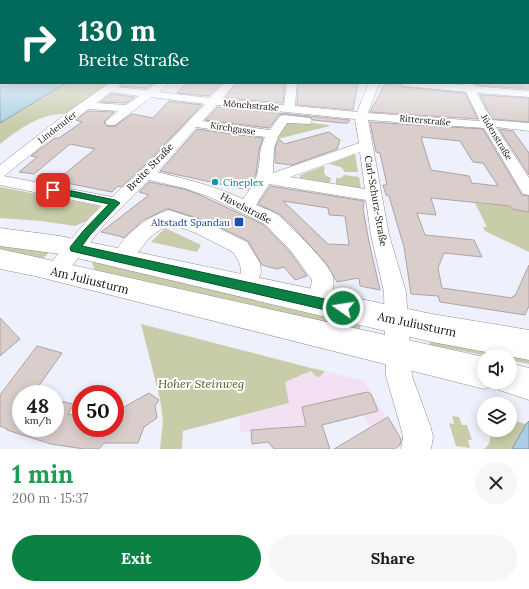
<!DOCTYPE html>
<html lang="en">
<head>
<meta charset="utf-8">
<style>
  :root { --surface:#fff; --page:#f6f6f6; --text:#202124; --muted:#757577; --accent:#0b8043 }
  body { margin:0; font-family:Lora,serif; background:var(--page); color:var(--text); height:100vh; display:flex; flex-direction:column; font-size:15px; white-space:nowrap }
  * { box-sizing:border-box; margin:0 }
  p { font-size:13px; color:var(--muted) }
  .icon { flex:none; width:22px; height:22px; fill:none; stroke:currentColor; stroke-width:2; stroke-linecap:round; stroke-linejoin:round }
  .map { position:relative; height:449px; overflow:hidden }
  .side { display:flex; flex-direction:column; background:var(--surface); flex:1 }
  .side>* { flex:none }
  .hud { position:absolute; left:0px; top:0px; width:529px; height:84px; box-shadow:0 2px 10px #0003; background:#00695c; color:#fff; overflow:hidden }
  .tools { position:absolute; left:477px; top:349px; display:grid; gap:8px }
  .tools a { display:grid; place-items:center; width:40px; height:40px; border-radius:50%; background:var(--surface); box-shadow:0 2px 10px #0003; font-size:20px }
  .speed { position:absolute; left:12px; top:385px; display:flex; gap:8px; font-size:20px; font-weight:700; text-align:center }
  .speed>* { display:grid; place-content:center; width:52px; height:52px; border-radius:50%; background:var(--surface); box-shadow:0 2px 10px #0003; line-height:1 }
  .speed small { font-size:10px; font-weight:400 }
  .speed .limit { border:6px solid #d22; background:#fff; color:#111 }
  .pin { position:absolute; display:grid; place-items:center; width:34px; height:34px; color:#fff; margin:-17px; border-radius:8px; box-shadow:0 2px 6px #0006 }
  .me { position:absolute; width:44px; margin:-22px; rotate:283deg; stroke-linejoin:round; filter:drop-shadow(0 0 3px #0008) }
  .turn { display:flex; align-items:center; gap:14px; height:84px; padding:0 12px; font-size:18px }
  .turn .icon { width:52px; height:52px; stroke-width:2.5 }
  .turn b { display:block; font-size:28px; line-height:34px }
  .round { display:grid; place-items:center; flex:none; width:42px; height:42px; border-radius:21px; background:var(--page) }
  .summary { display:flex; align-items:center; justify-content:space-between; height:68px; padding:0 12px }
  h1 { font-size:24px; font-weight:800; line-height:30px; color:#1e9e55 }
  .primary-button { display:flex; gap:8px; margin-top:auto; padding:8px 12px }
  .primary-button a { flex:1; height:46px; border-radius:24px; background:var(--accent); color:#fff; font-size:16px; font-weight:800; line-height:46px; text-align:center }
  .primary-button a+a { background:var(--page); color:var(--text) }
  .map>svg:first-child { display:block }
  .commercial { fill:#f3e1f3 }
  .green { fill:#c8cca9 }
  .water { fill:#abcee5; stroke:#7d96a7 }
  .building { fill:#dacecc; stroke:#afa3a2; fill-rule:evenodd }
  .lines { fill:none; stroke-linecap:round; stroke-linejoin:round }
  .minor-casing { stroke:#8d8f99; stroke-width:1 }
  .major-casing { stroke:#8d8f99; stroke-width:1 }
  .minor { fill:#fff; fill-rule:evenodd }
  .major { fill:#fff; fill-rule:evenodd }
  .route { fill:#0b8043; stroke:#07532c }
  .culture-dot { fill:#0f9aa8; stroke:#fff; stroke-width:1.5 }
  .transit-dot { fill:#1a4fb4; stroke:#fff; stroke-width:1.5 }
  .labels { text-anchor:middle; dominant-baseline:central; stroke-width:4; stroke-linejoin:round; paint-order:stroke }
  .far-street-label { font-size:9px; fill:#121216; stroke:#fff }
  .street-label { font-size:10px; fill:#121216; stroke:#fff }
  .culture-label { font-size:10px; fill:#0d838f; stroke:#fff; text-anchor:start }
  .transit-label { font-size:10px; fill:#164399; stroke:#fff; text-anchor:end }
  .near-street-label { font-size:12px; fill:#121216; stroke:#fff }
  .near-park-label { font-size:12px; font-style:italic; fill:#54581f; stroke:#fff }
</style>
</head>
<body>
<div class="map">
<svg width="529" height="449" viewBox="0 0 529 449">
  <rect width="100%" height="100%" fill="#eef1fb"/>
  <!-- commercial -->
  <path class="commercial" d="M311,371L322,376L325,371L364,381L403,443L395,449L373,434L363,415L322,425L240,432V417L289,403L285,382Z"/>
  <!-- green -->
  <g class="green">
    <path d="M66,83H112L69,114C42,112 21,128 0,144V123Z"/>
    <path d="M287,120L329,125L330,126L273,140Z"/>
    <path d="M354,154H355L358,172H345L341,167L329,164Z"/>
    <path d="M323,166L325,168L324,171L325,175L331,178L330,183L300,178V175Z"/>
    <path d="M344,175L359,177L361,188L336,184V178H341Z"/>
    <path d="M0,187L99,206V208L87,221L75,226L41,221L0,218Z"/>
    <path d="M475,203L510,206L512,209L529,212V252L485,231L483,227H487Z"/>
    <path d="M165,228L201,245L197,252L151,242Z"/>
    <path d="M0,242L52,249L41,261L0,253Z"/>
    <path d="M91,260L361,319L360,329H352L257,306L102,275L95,270Z"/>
    <path d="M141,324L311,368L325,371L320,377L316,376L311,371L285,382L289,403L183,431L182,449H160L163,421L160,399Z"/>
    <path d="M428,334L529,352V364L510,360V356H489L430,345Z"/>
    <path d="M452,416L459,417L462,425H467L472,440H468L470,448L456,446L449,423L454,424Z"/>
    <path d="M510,420L526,424L512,449H484L489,444L492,430H510Z"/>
  </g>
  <!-- water -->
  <g class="water">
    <path d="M0,63L1,83H66L0,123Z"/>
    <path d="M529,421V449H512L526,424Z"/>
  </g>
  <!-- building -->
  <g class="building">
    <path d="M122,83H154L147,88L120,86Z"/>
    <path d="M186,83H222L209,96L177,93Z"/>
    <path d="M236,83H285L283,103L225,98Z"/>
    <path d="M298,83H358L353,110L297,105Z"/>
    <path d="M393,83H398L404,87L465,93L478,119L370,112L385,84L393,85Z"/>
    <path d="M474,83H529V89L475,85Z"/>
    <path d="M110,94L135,97L126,103L100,102Z"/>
    <path d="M480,95L529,98V122L492,119Z"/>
    <path d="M169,101L202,105L145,165L121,187L118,186L112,192L56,181L95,149L70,144L34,174L19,172L37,157L31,156L55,138H59L82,122L76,120L88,111L114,112L104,122L107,126H115L132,114L153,118Z"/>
    <path d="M217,107L350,120L348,123H342L313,120L310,117L284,114L279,115L269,128L205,120Z"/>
    <path d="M370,122L483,129L522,195L529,196V212L512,209L510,206L431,198L436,215L417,213L425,235L474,240L482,257L444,253L438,268L442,288L512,298L513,296H515L529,265V306L525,315L440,302L438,296L411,294L404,247L389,196L386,195L383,185H387L380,153L376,152ZM421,137L460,141L473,162L483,163L498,186L472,183L469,176L431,170Z"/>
    <path d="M197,129L263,138L259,150L256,174L248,190L160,171Z"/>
    <path d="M499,129L513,131L529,153V175Z"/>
    <path d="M329,132L340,140L337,149L292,165L275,163V148L279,139L284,144Z"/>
    <path d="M149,182L184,189L200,195L264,225L290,252L307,276L295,280L284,267L277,269L262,265L248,241L209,222L169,209H166L142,221L124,238L119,236L101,232L149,195L139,192Z"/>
    <path d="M270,186L364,201L363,209L369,242L380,290L360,286L359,278L337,282L326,263L292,226L279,214L258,204ZM283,201L328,208L329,215L345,216L349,245L328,244Z"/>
    <path d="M0,318L20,339L0,356Z"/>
    <path d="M37,346L62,353L33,394H21V428H55V400L74,404L68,414L81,417V428H115V407H124L149,393L159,400L155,406L157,418L144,427L138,443H104L99,449H84L51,444L7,430V429L0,426V395Z"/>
    <path d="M367,392L371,394L378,411L322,425L330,449H274L268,442L252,444L251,430L306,426L302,407Z"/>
    <path d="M388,417L401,439L400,445L395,449H334Z"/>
  </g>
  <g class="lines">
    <!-- minor casing -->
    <g class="minor-casing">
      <g id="minor">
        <rect x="528" y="72" width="1" height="6"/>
        <path d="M109,83H121L117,87L147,90L157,83H169L159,92L210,98L224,83H235L222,99L284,105L287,83H297L295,106L357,112L369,83H379L368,113L480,121L466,92L404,86L399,83H439L463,85L462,83H472L474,86L529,91V97L477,93L491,120L529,123V131L496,127L529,178V195L523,194L484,128L368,120L389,235L406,292L412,376L431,428L433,437L431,449H401L403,437L401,428L386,376L384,292L371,235L366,200L269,184L256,205C263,208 272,211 278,215C289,224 331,266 333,277C335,285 330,303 327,310L319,313L311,310L308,303L312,280L291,251L265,224L210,197L184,188L149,180L103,226L63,277L56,280L49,277L46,271L49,265L91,216L102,206L0,185V165L68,112ZM110,92L139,96L126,105L96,103ZM151,97L205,104L146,166L112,197L4,176L88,109L118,111L105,122L107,125H115ZM216,105L355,119L359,143L273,173L274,148L278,137L287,123L310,124L312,121L310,118L284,115L280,116L270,130L202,121ZM196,127L265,137C258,150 261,158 258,171C256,181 250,190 243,199C215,186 186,179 157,172ZM360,152L365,189L290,177Z"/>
        <path d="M169,210L208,223L247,242L260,263L261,272L254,294L246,297L238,294L235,287L241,272L240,264L233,252L196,233L169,223L149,238L128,265L121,267L114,265L111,259C123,236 145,217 169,210Z"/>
      </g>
    </g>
    <!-- major casing -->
    <g class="major-casing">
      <g id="major">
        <path d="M0,228L60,236L432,314L529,330V360L432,342L60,254L0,246Z"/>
        <path d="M0,249L484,357V382H510V363L529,368V400L499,390L496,384L484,389L35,276L0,269Z"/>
      </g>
    </g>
    <!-- minor -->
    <use href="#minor" class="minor"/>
    <!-- major -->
    <use href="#major" class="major"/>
  </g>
  <!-- sky -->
  <linearGradient id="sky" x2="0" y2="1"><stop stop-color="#8fbee7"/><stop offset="0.5" stop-color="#f7f9fd"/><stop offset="1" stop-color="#f7f9fd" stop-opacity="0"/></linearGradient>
  <rect width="529" height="126" fill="url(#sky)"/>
  <!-- route -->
  <path class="route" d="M53,187L115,200L120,203L90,235L82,246L343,303L347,305L349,308L347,312L343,314L71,251L70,248L71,246L84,230L109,204L50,192L49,190Z"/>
  <!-- markers -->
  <circle class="culture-dot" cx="215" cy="182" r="4"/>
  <rect class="transit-dot" x="234" y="217" width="10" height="10" rx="2"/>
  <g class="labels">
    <!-- far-street labels -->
    <g class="far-street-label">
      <text transform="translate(251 105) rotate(5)">Mönchstraße</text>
      <text transform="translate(425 120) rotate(5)">Ritterstraße</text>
      <text transform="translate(57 127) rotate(-38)">Lindenufer</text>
      <text transform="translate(233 128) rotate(8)">Kirchgasse</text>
      <text transform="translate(497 137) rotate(59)">Jüdenstraße</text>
    </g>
    <!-- street labels -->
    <g class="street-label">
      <text transform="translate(150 167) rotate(-46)">Breite Straße</text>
      <text transform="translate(376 201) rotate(80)">Carl-Schurz-Straße</text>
      <text transform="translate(246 208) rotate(27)">Havelstraße</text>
    </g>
    <!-- culture labels -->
    <g class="culture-label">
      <text x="223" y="182">Cineplex</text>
    </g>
    <!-- transit labels -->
    <g class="transit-label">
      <text x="230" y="222">Altstadt Spandau</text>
    </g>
    <!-- near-street labels -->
    <g class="near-street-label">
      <text transform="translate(90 280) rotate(14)">Am Juliusturm</text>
      <text transform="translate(417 324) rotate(12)">Am Juliusturm</text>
    </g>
    <!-- near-park labels -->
    <g class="near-park-label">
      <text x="201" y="383">Hoher Steinweg</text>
    </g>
  </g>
</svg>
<div class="tools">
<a><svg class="icon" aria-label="sound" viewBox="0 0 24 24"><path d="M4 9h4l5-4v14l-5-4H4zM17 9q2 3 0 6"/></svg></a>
<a><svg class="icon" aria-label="layers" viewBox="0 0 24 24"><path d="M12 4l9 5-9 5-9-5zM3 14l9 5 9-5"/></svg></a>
</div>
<div class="speed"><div>48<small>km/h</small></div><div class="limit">50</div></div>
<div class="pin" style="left:53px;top:190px;background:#d93025"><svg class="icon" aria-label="arrive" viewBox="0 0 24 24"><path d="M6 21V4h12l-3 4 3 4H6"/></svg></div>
<svg class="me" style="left:343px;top:308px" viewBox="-20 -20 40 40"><circle r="17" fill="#0b8043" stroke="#fff" stroke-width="3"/><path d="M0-11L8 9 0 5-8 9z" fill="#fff"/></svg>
<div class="hud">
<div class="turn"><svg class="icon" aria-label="right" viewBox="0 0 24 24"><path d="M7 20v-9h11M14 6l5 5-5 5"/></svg><div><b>130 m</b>Breite Straße</div></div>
</div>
</div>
<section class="side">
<div class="summary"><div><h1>1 min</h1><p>200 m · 15:37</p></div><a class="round"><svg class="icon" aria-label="close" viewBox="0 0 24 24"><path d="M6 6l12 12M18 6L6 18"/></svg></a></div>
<div class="primary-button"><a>Exit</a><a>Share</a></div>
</section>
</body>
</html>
